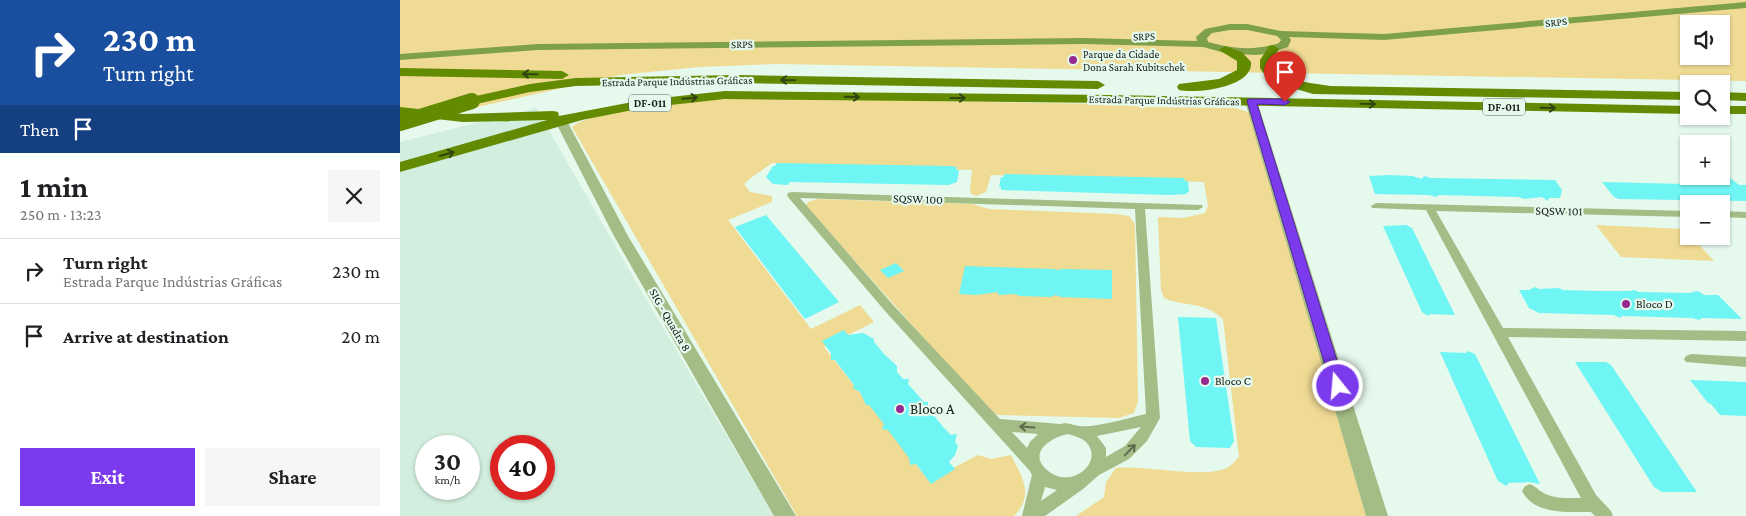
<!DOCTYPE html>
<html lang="en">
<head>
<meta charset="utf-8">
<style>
  :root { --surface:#fff; --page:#f6f6f6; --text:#202124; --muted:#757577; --line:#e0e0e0; --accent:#7c3aed }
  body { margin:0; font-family:"Crimson Pro",serif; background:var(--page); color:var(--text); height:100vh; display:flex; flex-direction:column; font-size:19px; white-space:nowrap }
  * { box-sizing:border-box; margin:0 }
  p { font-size:16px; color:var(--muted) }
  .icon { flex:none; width:28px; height:28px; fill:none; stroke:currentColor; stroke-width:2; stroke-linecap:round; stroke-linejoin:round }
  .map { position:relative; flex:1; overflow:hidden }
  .drawer { display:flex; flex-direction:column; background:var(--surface); width:400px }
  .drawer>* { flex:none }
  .top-card { background:#1a4fa0; color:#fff; overflow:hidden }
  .buttons { position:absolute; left:1280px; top:15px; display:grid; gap:10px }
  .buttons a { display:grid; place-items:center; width:50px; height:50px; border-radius:0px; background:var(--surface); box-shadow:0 1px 4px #0004; font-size:25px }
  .speed { position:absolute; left:15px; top:435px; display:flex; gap:10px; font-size:25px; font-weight:700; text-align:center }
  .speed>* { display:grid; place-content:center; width:65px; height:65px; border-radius:50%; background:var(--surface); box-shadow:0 1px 4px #0004; line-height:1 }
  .speed small { font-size:12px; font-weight:400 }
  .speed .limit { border:8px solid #d22; background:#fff; color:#111 }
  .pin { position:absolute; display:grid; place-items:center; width:42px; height:42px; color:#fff; margin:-51px -21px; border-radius:50% 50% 50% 0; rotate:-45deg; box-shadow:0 0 5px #0007 }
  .pin .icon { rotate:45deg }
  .me { position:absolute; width:55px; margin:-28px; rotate:343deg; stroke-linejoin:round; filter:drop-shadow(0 0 4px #0008) }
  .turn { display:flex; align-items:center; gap:18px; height:105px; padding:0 20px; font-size:22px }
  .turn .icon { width:65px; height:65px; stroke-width:2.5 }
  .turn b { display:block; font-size:35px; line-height:42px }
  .then { display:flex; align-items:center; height:48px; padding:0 20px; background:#0003; gap:10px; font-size:19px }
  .round { display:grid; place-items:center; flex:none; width:52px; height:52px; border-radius:0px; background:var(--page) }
  .overview { display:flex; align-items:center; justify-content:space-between; height:85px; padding:0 20px }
  h1 { font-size:30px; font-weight:700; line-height:38px }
  .primary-button { display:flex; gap:10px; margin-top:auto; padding:10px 20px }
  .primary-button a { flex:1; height:58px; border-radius:0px; background:var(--accent); color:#fff; font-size:20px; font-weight:700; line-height:58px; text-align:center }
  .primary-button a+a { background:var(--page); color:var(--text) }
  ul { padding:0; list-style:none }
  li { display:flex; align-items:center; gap:15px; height:65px; padding:0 20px; border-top:1px solid var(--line) }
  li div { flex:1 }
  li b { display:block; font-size:19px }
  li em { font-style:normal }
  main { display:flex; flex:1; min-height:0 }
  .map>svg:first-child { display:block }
  .built { fill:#d2eede; fill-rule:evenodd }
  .green { fill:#f0db94; fill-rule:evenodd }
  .building { fill:#6ef5f4 }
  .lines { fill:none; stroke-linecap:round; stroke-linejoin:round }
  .minor { fill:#a4bc85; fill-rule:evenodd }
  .tertiary { fill:#a4bc85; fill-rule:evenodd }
  .secondary { fill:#7ea04a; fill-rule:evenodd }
  .primary { fill:#638b02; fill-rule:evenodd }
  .primary-bridge { stroke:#638b02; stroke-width:16 }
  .oneway { stroke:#314411 }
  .oneway2 { stroke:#5d6c4f }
  .route { fill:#7c3aed; stroke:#51269a }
  .poi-dot { fill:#942a8d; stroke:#e5f9ed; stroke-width:2 }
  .labels { text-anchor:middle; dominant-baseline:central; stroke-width:4.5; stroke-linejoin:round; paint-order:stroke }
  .far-street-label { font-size:11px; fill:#161d19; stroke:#e5f9ed }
  .far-poi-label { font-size:11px; fill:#161d19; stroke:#e5f9ed; text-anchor:start }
  .shield { fill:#e5f9ed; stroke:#545f59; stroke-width:1 }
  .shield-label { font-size:11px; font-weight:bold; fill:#161d19 }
  .street-label { font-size:12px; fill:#161d19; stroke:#e5f9ed }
  .poi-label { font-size:12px; fill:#161d19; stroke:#e5f9ed; text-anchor:start }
  .near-poi-label { font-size:15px; fill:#161d19; stroke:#e5f9ed; text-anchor:start }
</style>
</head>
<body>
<main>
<section class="drawer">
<div class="top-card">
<div class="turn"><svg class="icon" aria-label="right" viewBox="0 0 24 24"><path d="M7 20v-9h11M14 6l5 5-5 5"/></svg><div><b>230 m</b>Turn right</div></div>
<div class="then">Then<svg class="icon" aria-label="arrive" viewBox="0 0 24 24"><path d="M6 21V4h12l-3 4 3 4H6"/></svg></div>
</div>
<div class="overview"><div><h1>1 min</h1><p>250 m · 13:23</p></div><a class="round"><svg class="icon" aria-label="close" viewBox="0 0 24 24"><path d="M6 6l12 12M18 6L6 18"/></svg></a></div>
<ul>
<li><svg class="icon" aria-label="right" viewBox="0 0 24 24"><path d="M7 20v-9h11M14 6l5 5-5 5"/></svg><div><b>Turn right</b><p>Estrada Parque Indústrias Gráficas</p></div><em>230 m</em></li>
<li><svg class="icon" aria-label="arrive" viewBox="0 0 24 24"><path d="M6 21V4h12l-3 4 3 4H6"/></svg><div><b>Arrive at destination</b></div><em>20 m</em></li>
</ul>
<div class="primary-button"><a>Exit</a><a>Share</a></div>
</section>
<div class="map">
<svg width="1346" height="516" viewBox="0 0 1346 516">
  <rect width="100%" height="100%" fill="#e5f9ed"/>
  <!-- built -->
  <path class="built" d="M136,108L246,299L374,516H0V142ZM26,446H69V489H26ZM101,446H144V489H101Z"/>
  <!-- green -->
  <g class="green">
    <path d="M0,0H1346V81L377,64L299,67L220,75L64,110L0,126ZM1289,24H1321V56H1289Z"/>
    <path d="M343,98L707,104L748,107L836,108L851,113L966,516H676L704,497L706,482L716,468C746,465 803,479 827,468C831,466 835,461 839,457L823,319C801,300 788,308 764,298L761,290L758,217L783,218L805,213L808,206L804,182L591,175L586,192L576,196L571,194L570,190L572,170L372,163C362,171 353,175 344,184L350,192L372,196V202L328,220L411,329L460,305L474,322L424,347L529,481L578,455L591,459L611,455C622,477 635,495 614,516H397L172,127C193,108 310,100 343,98Z"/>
    <path d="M418,199L572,204L589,209L716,214L729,216L735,224L738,401L734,413L719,418L598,415L589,411L406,206L408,202Z"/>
    <path d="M1196,225L1284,229L1289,236H1291L1314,261L1221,257Z"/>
  </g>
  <!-- building -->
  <g class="building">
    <path d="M377,163L550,166L557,167L556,170H559L557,182L549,185L390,182L388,185L373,184L366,177L373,166H375Z"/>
    <path d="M1321,171L1339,185H1346V201L1219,199L1214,197L1202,182L1325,185L1317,176H1321Z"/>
    <path d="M604,174L784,178L785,181H788L789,192H787V194L770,195L601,190V187H599L601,177H604Z"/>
    <path d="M989,175L1012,176L1022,179L1024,176L1030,178L1155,180L1162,190L1160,198H1149L1148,201L1142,197L1125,199L1118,197L1039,195L1036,197L1029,195L975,194L969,176Z"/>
    <path d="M366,215L439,302L405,319L335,227Z"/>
    <path d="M1006,225L1012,228L1055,315L1030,314L1028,316L1022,312L983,226Z"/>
    <path d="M496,263L504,271L488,278L480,270Z"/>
    <path d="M565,266L653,269L658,270L662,269L712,270V299L661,297L655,295L651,297L620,296L615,294L598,295V292L576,295L559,294Z"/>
    <path d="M1135,287L1139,289L1159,288L1163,290L1196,291H1230L1234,290L1239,292L1289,293L1298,291L1304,295H1318L1342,319L1302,318L1299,320L1292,318L1222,316L1220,318L1214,315L1139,313L1129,308L1119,290H1129Z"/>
    <path d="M778,317L816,318L834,441L830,448L796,447L790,441Z"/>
    <path d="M444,330L448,335L463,333L474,339V342L484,354L497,366V372L503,379H509L508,384L524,402H528V408L543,427L551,435L557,434L555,442L558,446L555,455L549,462L555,469L531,484L516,464L510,465L509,458L488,430L482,429L484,424L469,405H466L460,392L453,388L454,385L435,360H431V353L422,341Z"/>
    <path d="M1068,351L1075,354L1140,484L1129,482L1109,483L1106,486L1098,481L1040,352L1066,353Z"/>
    <path d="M1175,362H1206L1211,365L1297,492H1262L1254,487Z"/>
    <path d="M1290,380L1346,382V416L1320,415L1311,404L1308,403Z"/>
  </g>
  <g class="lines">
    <!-- minor -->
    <g class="minor">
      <path d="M392,192L802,205L803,207L798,210L745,209L760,418L747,441L729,459L699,475L683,489L645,516H622L632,475L630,471L485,311L388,197L387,195L388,193ZM400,198L735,209L746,414C727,418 697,428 679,426C671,425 668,422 660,424L600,419L493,305ZM741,427L725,446L706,457V448L697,436ZM612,432L638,434L630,442L627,448ZM668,434C674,436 682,438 686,442C706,462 668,494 644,467C629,450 655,436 668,434ZM645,487L657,490L641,501Z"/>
      <path d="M976,203L1289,211V217L1036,211L1103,328L1346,331V341L1108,337L1196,495L1211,511L1213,516H1195L1191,512C1169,512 1134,515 1122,491L1125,486L1130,484C1137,487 1141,493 1148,495C1158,499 1170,498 1181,498L1026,210L972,208L971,206Z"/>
      <path d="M1321,211L1346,212V218L1321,217Z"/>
      <path d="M1291,354L1346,357V367L1286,362L1284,359L1286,356Z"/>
    </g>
    <!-- tertiary -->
    <g class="tertiary">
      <path d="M851,98L857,101L988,516H966L845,101Z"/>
      <path d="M161,117L167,121L228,236L396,516H374L214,236L155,121Z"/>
    </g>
    <!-- secondary -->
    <path class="secondary" d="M1346,2V8L984,40L889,37L891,40L888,47L866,54L855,55L825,53L803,47L684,44L138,50L0,60V54L138,44L684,38L797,41L796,37L805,29L830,24H847L881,31L984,34ZM830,30H847L877,36L881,40L879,43C855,51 833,49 808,42L807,38L812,33Z"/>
    <!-- primary -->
    <g class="primary">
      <path d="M873,45L879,49C877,52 874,56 873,59C866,81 917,83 930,86L1289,92V100L913,94L876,83L867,78L860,68V60L869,46Z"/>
      <path d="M825,46L842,52L851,62C854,87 797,94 779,90L777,87L779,84L819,79L837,70V61L819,50Z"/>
      <path d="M0,68L162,71L169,75L162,79L0,76Z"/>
      <path d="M336,75L698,81L705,85L698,89L336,83L176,86L130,92L72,105L67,104L65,101L67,98L130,84L176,78Z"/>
      <path d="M325,91L709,95L1289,106V114L709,103L325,99L243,108L182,120L0,172V162L147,120L63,122L0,115V107L63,114L153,111L158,112L159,116L243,100Z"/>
      <path d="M1321,92L1346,93V101L1321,100Z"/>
      <rect x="1321" y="106" width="25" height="8"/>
    </g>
    <!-- primary-bridge -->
    <path class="primary-bridge" d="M0,123L72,101"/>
  </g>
  <!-- one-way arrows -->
  <defs><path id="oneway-shaft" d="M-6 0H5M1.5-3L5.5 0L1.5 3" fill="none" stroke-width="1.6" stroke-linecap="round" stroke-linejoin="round" transform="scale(1.25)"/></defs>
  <g class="oneway">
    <use href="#oneway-shaft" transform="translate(130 74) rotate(-179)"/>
    <use href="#oneway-shaft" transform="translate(388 80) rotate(-179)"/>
    <use href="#oneway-shaft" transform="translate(452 97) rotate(1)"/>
    <use href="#oneway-shaft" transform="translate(290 98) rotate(-5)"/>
    <use href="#oneway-shaft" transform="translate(558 98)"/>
    <use href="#oneway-shaft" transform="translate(968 104) rotate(1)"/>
    <use href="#oneway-shaft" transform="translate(1148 108) rotate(1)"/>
    <use href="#oneway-shaft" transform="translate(47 154) rotate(-16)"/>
  </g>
  <g class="oneway2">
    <use href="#oneway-shaft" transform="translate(627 427) rotate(-176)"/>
    <use href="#oneway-shaft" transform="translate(730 450) rotate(-46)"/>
  </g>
  <!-- route -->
  <path class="route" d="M848,99H885L890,102L885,105L857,104L945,386L943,390L938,391L933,390L931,386L847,101Z"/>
  <!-- markers -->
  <g class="poi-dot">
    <circle cx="673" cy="60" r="5"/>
    <circle cx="1226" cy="304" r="5"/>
    <circle cx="805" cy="381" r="5"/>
    <circle cx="500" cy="409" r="5"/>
  </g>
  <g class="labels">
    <!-- far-street labels -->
    <g class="far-street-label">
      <text transform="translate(1156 22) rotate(-6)">SRPS</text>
      <text transform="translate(744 36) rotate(-2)">SRPS</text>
      <text transform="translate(342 44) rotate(-1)">SRPS</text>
      <text transform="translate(277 81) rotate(-1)">Estrada Parque Indústrias Gráficas</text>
      <text transform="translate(764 100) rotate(1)">Estrada Parque Indústrias Gráficas</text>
    </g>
    <!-- far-poi labels -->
    <g class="far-poi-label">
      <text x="683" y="54">Parque da Cidade<tspan x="683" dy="13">Dona Sarah Kubitschek</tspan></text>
    </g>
    <!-- shield labels -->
    <g class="shield">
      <rect x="229" y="94.5" width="42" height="17" rx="4"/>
      <rect x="1083" y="98.5" width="42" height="17" rx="4"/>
    </g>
    <g class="shield-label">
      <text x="250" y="103">DF-011</text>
      <text x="1104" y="107">DF-011</text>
    </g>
    <!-- street labels -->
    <g class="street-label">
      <text transform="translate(518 199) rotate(2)">SQSW 100</text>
      <text transform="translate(1159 211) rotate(1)">SQSW 101</text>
      <text transform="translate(270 320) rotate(60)">SIG - Quadra 8</text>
    </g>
    <!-- poi labels -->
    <g class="poi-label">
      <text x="1236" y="304">Bloco D</text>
      <text x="815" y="381">Bloco C</text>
    </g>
    <!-- near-poi labels -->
    <g class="near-poi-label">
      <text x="510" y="409">Bloco A</text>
    </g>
  </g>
</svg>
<div class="buttons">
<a><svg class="icon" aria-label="sound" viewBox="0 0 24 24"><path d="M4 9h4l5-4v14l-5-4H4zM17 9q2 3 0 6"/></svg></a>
<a><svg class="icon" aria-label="search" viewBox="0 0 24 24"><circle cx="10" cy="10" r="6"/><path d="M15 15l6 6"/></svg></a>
<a>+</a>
<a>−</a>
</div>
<div class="speed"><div>30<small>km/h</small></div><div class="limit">40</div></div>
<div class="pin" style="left:885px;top:102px;background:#d93025"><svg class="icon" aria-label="arrive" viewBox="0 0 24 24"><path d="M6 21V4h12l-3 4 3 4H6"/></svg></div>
<svg class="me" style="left:938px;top:386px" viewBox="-20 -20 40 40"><circle r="17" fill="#7c3aed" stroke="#fff" stroke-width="3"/><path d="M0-11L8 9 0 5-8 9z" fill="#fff"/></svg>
</div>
</main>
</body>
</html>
